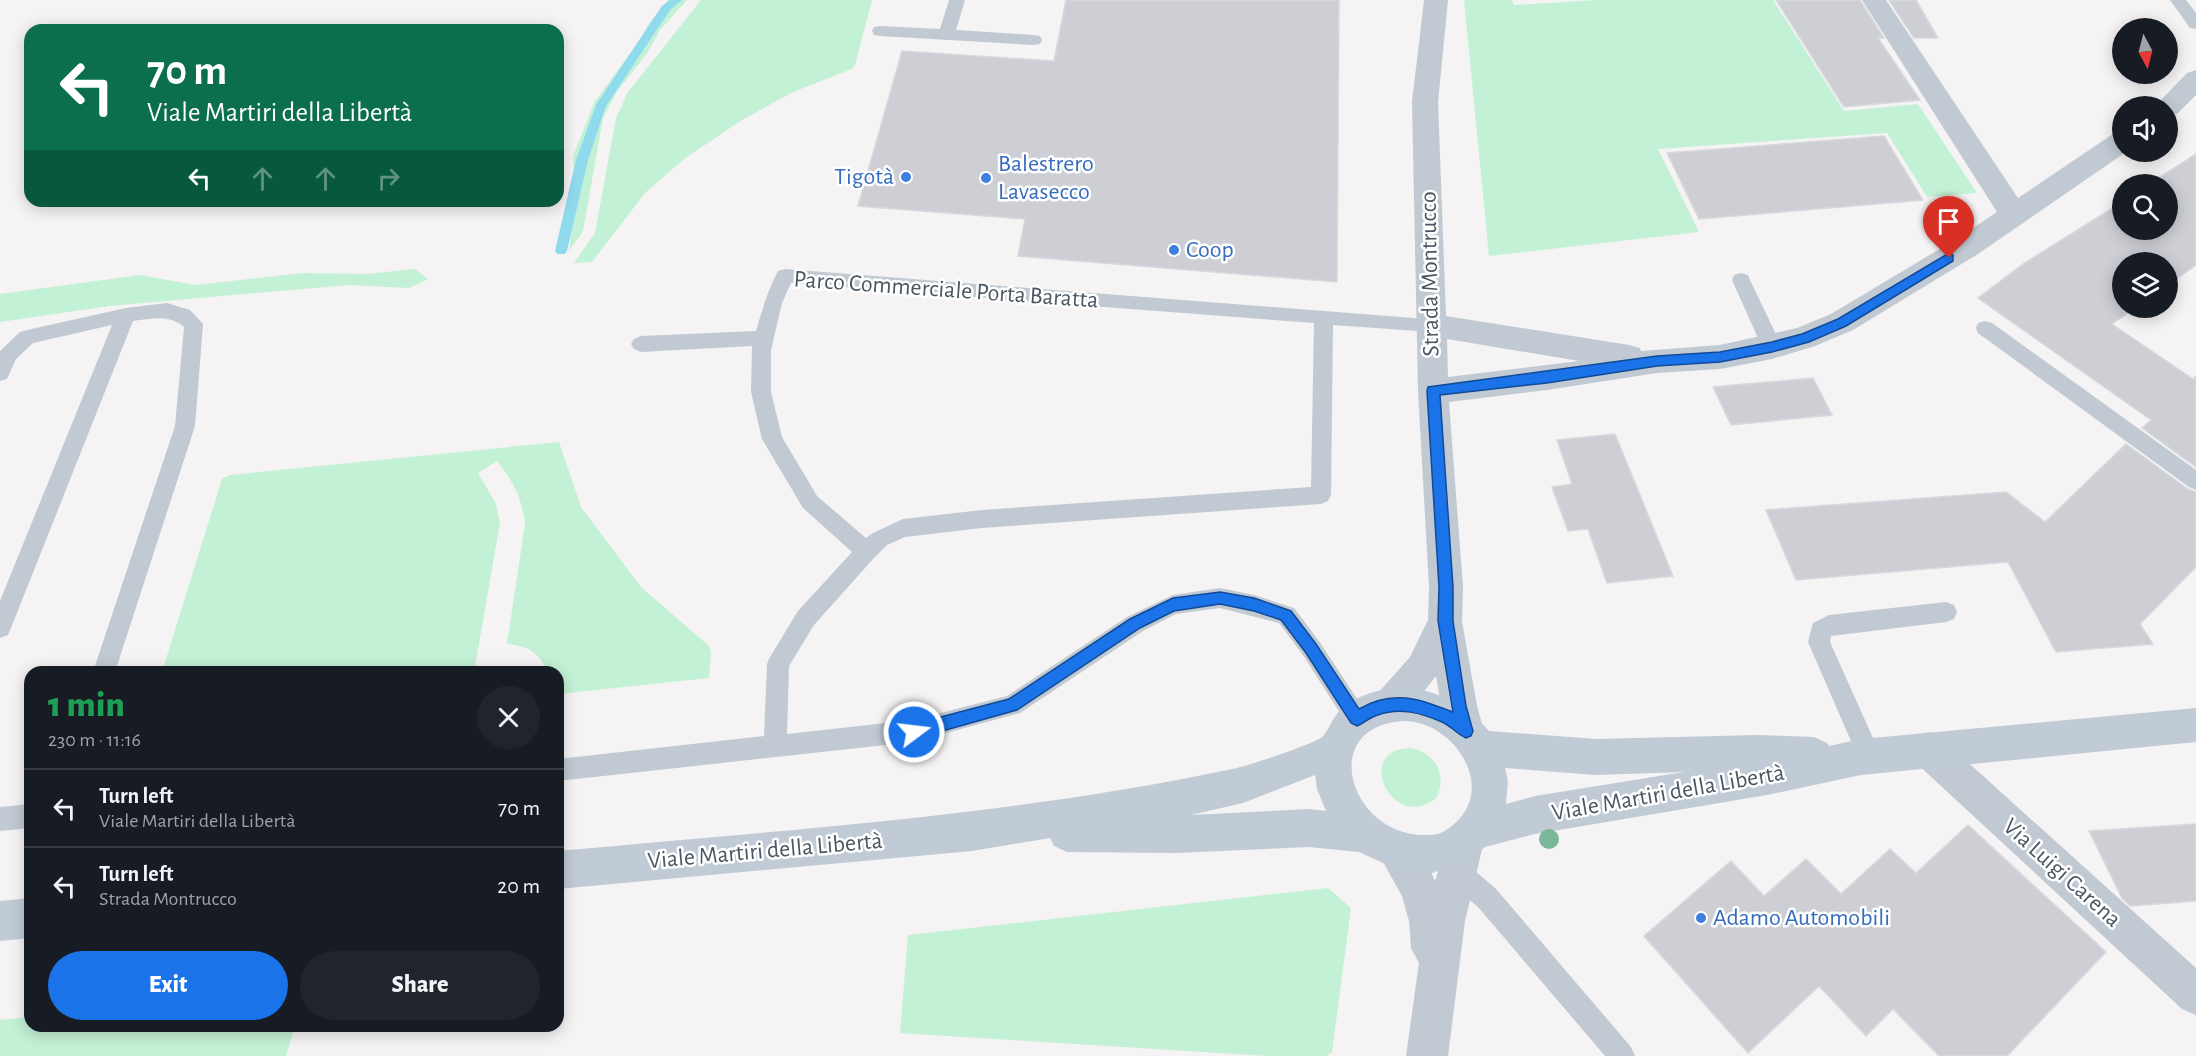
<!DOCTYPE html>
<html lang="en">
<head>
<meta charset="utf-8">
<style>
  :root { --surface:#171b24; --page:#20242c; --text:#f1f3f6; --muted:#9ea1a6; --line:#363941; --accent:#1a73e8 }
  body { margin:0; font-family:"Alegreya Sans",sans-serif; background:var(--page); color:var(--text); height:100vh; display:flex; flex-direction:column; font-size:22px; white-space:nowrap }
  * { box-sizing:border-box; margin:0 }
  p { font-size:20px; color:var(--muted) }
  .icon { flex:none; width:33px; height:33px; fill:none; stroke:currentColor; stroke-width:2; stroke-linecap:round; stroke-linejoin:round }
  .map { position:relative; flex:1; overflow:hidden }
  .details { position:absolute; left:24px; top:666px; width:540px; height:366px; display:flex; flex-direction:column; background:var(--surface); border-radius:18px; box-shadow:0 3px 15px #0003 }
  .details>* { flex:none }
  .banner { position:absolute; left:24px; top:24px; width:540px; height:183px; border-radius:18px; box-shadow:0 3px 15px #0003; background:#0b6e4f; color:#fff; overflow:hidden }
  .needle { width:39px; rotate:173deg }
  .buttons { position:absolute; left:2112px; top:18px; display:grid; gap:12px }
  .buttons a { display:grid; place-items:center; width:66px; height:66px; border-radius:50%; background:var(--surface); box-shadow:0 3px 15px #0003; font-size:30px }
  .pin { position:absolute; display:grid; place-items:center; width:51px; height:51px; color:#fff; margin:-62px -26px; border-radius:50% 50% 50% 0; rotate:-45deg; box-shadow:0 0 6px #0007 }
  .pin .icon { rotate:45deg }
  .me { position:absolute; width:66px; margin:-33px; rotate:75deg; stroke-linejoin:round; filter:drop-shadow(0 0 4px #0008) }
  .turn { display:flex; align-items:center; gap:21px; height:126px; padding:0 24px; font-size:27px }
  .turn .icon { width:78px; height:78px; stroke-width:2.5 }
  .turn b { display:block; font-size:42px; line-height:51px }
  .lanes { display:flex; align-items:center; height:57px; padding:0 24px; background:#0003; justify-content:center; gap:30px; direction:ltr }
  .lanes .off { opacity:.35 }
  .round { display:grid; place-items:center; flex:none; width:63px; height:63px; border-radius:32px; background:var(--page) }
  .overview { display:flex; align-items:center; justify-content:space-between; height:102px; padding:0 24px }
  h1 { font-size:36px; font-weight:800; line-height:45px; color:#1e9e55 }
  .primary-button { display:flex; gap:12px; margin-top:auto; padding:12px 24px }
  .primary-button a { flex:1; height:69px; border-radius:36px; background:var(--accent); color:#fff; font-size:24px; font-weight:800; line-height:69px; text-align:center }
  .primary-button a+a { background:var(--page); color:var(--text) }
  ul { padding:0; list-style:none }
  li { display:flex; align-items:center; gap:18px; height:78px; padding:0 24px; border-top:2px solid var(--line) }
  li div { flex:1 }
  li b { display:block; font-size:22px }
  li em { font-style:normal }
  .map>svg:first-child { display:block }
  .green { fill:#c3f1d5 }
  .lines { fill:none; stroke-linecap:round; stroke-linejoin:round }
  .stream { fill:#90daee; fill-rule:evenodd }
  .building { fill:#cdcfd5; stroke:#d7d9de; stroke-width:1.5 }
  .lane { fill:#c1cad2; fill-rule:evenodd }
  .street { fill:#c1cad2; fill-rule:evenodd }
  .secondary { fill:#c1cbd6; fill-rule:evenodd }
  .tree { fill:#7bb799 }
  .route { fill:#1a73e8; stroke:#114b97; stroke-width:1.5 }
  .shop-dot { fill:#3f7fe0; stroke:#fff; stroke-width:2 }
  .labels { text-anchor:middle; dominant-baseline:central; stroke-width:5; stroke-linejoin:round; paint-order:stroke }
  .shop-label { font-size:24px; fill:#366cbe; stroke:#fff; text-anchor:start }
  .street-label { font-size:24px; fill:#4a5661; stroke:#fff }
</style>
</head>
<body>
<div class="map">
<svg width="2196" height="1056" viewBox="0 0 2196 1056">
  <rect width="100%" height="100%" fill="#f5f3f3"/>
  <!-- green -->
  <g class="green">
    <path d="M668,0H687L660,30L648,52L616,93L603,118L583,231L569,251L576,194L573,156L594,103L636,45L650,22Z"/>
    <path d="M701,0H872L855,65L852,69L793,92L742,120L684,159L645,193L592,262L574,263L595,233L616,118L628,92Z"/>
    <path d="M1464,0H1512L1514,5L1596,0H1773L1844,111L1918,104L1977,193L1927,197L1887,133L1658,149L1699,232L1489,256Z"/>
    <path d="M415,269L428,279L409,288L348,285L109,306L0,322V294L140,275L195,285L302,273L366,274Z"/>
    <path d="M559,442L581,507L641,587L709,646L711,652L709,678L558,694V672H546C541,652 526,646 507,644L525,524C522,498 513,481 497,461L478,473L496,504L500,523L474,672H162L222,479L230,475Z"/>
    <path d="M1411,748C1436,753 1448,776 1436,798C1394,834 1351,749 1411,748Z"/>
    <path d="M1328,888L1351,908L1332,1052L1326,1056H1267L900,1033L908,935Z"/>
    <path d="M30,1017V1026H295L286,1056H0V1020Z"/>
  </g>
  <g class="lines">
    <!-- stream -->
    <path class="stream" d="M670,0H682L670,10L606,106L588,160L567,251L565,254H557L555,251L576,160L596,105L662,6Z"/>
  </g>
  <!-- building -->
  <g class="building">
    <path d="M1066,0H1339L1337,282L1018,256L1025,219L858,206L902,51L1054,61Z"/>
    <path d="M1776,0H1860L1884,38H1878L1920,100L1844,107Z"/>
    <path d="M1889,0H1916L1938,38H1914Z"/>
    <path d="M1884,136L1923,200L1699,219L1667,153Z"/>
    <path d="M2196,154V265L2168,285V262H2122V308H2135L2112,324L2193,379L2196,376V467L2142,428L2151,420L1978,298L2023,264L2122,202V230H2168V184H2149Z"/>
    <path d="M1813,378L1832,415L1731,425L1713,387Z"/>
    <path d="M1615,434L1673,576L1607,583L1588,529L1568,531L1552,487L1572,484L1557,440Z"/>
    <path d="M2126,444L2188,489L2196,492V567L2140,624L2153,644L2056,652L2008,562L1796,580L1766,510L2006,492L2045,522Z"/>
    <path d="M2196,824V901L2130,906L2122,898L2089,831Z"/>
    <path d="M1968,825L2106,952L2007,1056H1939L1893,1009L1866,1036L1819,986L1748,1053L1644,936L1731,861L1764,896L1806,859L1841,894L1890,849L1916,873Z"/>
  </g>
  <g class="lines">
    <!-- lane -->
    <g class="lane">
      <path d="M949,0H965L956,30L1034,35L1040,36L1042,40L1040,44L1034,45L880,36L874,35L872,31L874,27L880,26L940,29Z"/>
      <path d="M2170,0H2186L2196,13V29L2190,28Z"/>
      <path d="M785,269L1439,320L1441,325L1439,330L1432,332L1333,325L1331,495L1328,501L1321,504L982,528L905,537L887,545L874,558L814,625L789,666L787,734L913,720L1007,696L1127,617L1173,595L1220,588L1254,595L1294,608L1319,641L1365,711L1368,719L1365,727L1357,730L1349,727L1303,655L1279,623L1220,608L1176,614L1143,631L1020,713L913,742L558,781V759L764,736L767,664L770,657L798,611L852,552L803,508L762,439L751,392L752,346L641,352L634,349L631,344L634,339L641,336L756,331C762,310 768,290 778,271ZM791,283L1314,323L1311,487L982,510L903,519L873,533L866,538L817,496L782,437L771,392V350L782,303Z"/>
      <path d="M1741,273L1748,275L1750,280L1782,347L1779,352L1772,355L1765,352L1762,347L1732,280L1734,275Z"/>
      <path d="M167,303L190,310L203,324L195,426L115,672H93L175,426L184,327C168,314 152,319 133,321L11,628L8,635L0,638V601L112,325L33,343L16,359L7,379L0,381V351L20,332L27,330L126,308Z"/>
      <path d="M1985,321L1992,323L2196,470V490L2189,487L1978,333L1976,328L1978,323Z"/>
      <path d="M1946,602L1954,605L1957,612L1954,619L1946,622L1831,636L1830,642L1881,756L1877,764L1869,767L1861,764L1808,642L1813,623L1829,615Z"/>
      <path d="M30,804V828L0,831V807Z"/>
      <path d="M1452,856L1461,859L1496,889L1631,1047L1635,1056H1605L1478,907L1443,877L1440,868L1443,859Z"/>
    </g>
    <!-- street -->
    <g class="street">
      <path d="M1424,0H1448L1438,102L1446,316L1629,345L1640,348L1641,351L1720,345L1797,328L1831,314L1958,238L1997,212L1862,0H1886L2018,198L2113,134L2122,132V152H2126L1978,254L1853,330L1815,346L1772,359L1720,369L1657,373L1547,390L1449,402L1463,587L1462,621L1477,706L1484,731L1479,743L1466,748L1453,743L1441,706L1436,676L1404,717L1391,722L1378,717L1373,705L1378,693L1410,657L1428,620L1429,587L1418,391L1412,102ZM1447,339L1579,361L1448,377Z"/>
      <path d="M2196,70V95L2177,114L2168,117V106H2156L2159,102L2187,73Z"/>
      <path d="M1928,732L1941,738L2196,968V1015L2182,1009L1915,762L1910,750L1915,738Z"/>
      <path d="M1465,822L1478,828L1484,841L1465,921L1448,1056H1406L1419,963L1411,948L1409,921L1402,896L1377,851L1383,838L1396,832C1418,841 1426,860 1435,881L1452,828Z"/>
    </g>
    <!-- secondary -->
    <g class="secondary">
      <path d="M1411,687C1443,694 1468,706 1489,731L1596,739L1757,735L1814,737L1827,743L1829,746L1861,739L2196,708V742L1861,775L1767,795L1535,834L1485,847L1466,862L1432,873L1396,869L1359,852L1309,847L1176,853L1067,852L1054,846L1050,838L972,851L558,889V851C784,830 1010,816 1232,769C1245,767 1314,744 1322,737C1328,732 1331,721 1337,714C1353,694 1386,687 1411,687ZM1402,721C1452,719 1499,787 1453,825C1445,831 1440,835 1429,835C1350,839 1316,727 1402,721ZM1505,768L1596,775L1684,772L1535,796L1506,804L1508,781ZM1315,775L1317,789L1326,811L1309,809L1191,815L1243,803Z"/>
      <path d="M30,898V938L0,941V901Z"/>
    </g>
  </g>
  <!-- trees -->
  <circle class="tree" cx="1549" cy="839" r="10"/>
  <!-- route -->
  <path class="route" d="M1949,253L1953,255V261L1846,326L1809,342L1772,352L1720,362L1657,366L1547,383L1440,395L1453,587V621L1466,706L1473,731L1471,736L1466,738C1457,734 1451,726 1442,722C1421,713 1400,707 1378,715C1370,717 1364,723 1357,726L1351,723L1306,653L1281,620L1254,611L1220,604L1174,611L1140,628L1017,710L914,739L908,737L906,732L908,727L914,724L1009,699L1130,619L1173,598L1220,592L1254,598L1291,611L1316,644L1359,709C1393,689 1419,699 1453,712L1438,621L1439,587L1427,391L1428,387L1657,356L1720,352L1772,342L1802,334L1838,319Z"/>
  <!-- markers -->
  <g class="shop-dot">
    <circle cx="906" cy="177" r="6"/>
    <circle cx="986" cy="178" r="6"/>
    <circle cx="1174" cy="250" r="6"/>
    <circle cx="1701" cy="918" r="6"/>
  </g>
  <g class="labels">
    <!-- shop labels -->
    <g class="shop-label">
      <text x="998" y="164">Balestrero<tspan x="998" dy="28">Lavasecco</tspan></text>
      <text x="894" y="177" text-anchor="end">Tigotà</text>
      <text x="1186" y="250">Coop</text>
      <text x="1713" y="918">Adamo Automobili</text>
    </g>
    <!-- street labels -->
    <g class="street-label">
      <text transform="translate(1430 274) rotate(-91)">Strada Montrucco</text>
      <text transform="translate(946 290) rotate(4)">Parco Commerciale Porta Baratta</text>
      <text transform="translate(1668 793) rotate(-10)">Viale Martiri della Libertà</text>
      <text transform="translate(765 851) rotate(-5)">Viale Martiri della Libertà</text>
      <text transform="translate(2062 873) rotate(42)">Via Luigi Carena</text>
    </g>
  </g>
</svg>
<div class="buttons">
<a><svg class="needle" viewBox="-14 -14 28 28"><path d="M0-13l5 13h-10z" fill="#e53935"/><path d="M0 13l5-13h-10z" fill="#9ea1a6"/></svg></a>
<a><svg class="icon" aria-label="sound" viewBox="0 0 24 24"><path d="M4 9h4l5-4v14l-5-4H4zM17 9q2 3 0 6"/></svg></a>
<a><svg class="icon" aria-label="search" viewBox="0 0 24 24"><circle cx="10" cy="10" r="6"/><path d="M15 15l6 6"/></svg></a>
<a><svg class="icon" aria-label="layers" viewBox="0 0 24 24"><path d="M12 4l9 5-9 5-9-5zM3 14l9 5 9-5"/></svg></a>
</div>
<div class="pin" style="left:1949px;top:258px;background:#d93025"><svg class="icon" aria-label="arrive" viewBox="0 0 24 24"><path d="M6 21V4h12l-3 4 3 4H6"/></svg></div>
<svg class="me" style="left:914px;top:732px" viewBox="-20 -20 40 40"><circle r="17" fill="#1a73e8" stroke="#fff" stroke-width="3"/><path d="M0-11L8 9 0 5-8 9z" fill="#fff"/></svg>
<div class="banner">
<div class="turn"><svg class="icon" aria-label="left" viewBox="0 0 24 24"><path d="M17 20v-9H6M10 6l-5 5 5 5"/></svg><div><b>70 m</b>Viale Martiri della Libertà</div></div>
<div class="lanes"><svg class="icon" aria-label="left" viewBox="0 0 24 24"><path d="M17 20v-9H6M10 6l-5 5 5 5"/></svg><svg class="icon off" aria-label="ahead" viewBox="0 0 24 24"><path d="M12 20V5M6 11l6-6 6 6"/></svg><svg class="icon off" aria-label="ahead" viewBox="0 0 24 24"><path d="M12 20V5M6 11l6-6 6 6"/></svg><svg class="icon off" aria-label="right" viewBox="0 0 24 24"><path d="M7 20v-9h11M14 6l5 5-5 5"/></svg></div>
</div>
<section class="details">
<div class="overview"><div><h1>1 min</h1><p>230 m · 11:16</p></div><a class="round"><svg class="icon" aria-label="close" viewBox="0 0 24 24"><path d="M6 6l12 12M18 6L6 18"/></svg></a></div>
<ul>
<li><svg class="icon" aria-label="left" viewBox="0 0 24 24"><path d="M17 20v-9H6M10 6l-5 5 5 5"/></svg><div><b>Turn left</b><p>Viale Martiri della Libertà</p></div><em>70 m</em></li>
<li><svg class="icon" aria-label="left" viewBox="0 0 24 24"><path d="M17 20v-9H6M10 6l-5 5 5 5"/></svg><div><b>Turn left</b><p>Strada Montrucco</p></div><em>20 m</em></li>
</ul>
<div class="primary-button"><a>Exit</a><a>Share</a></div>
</section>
</div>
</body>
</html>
